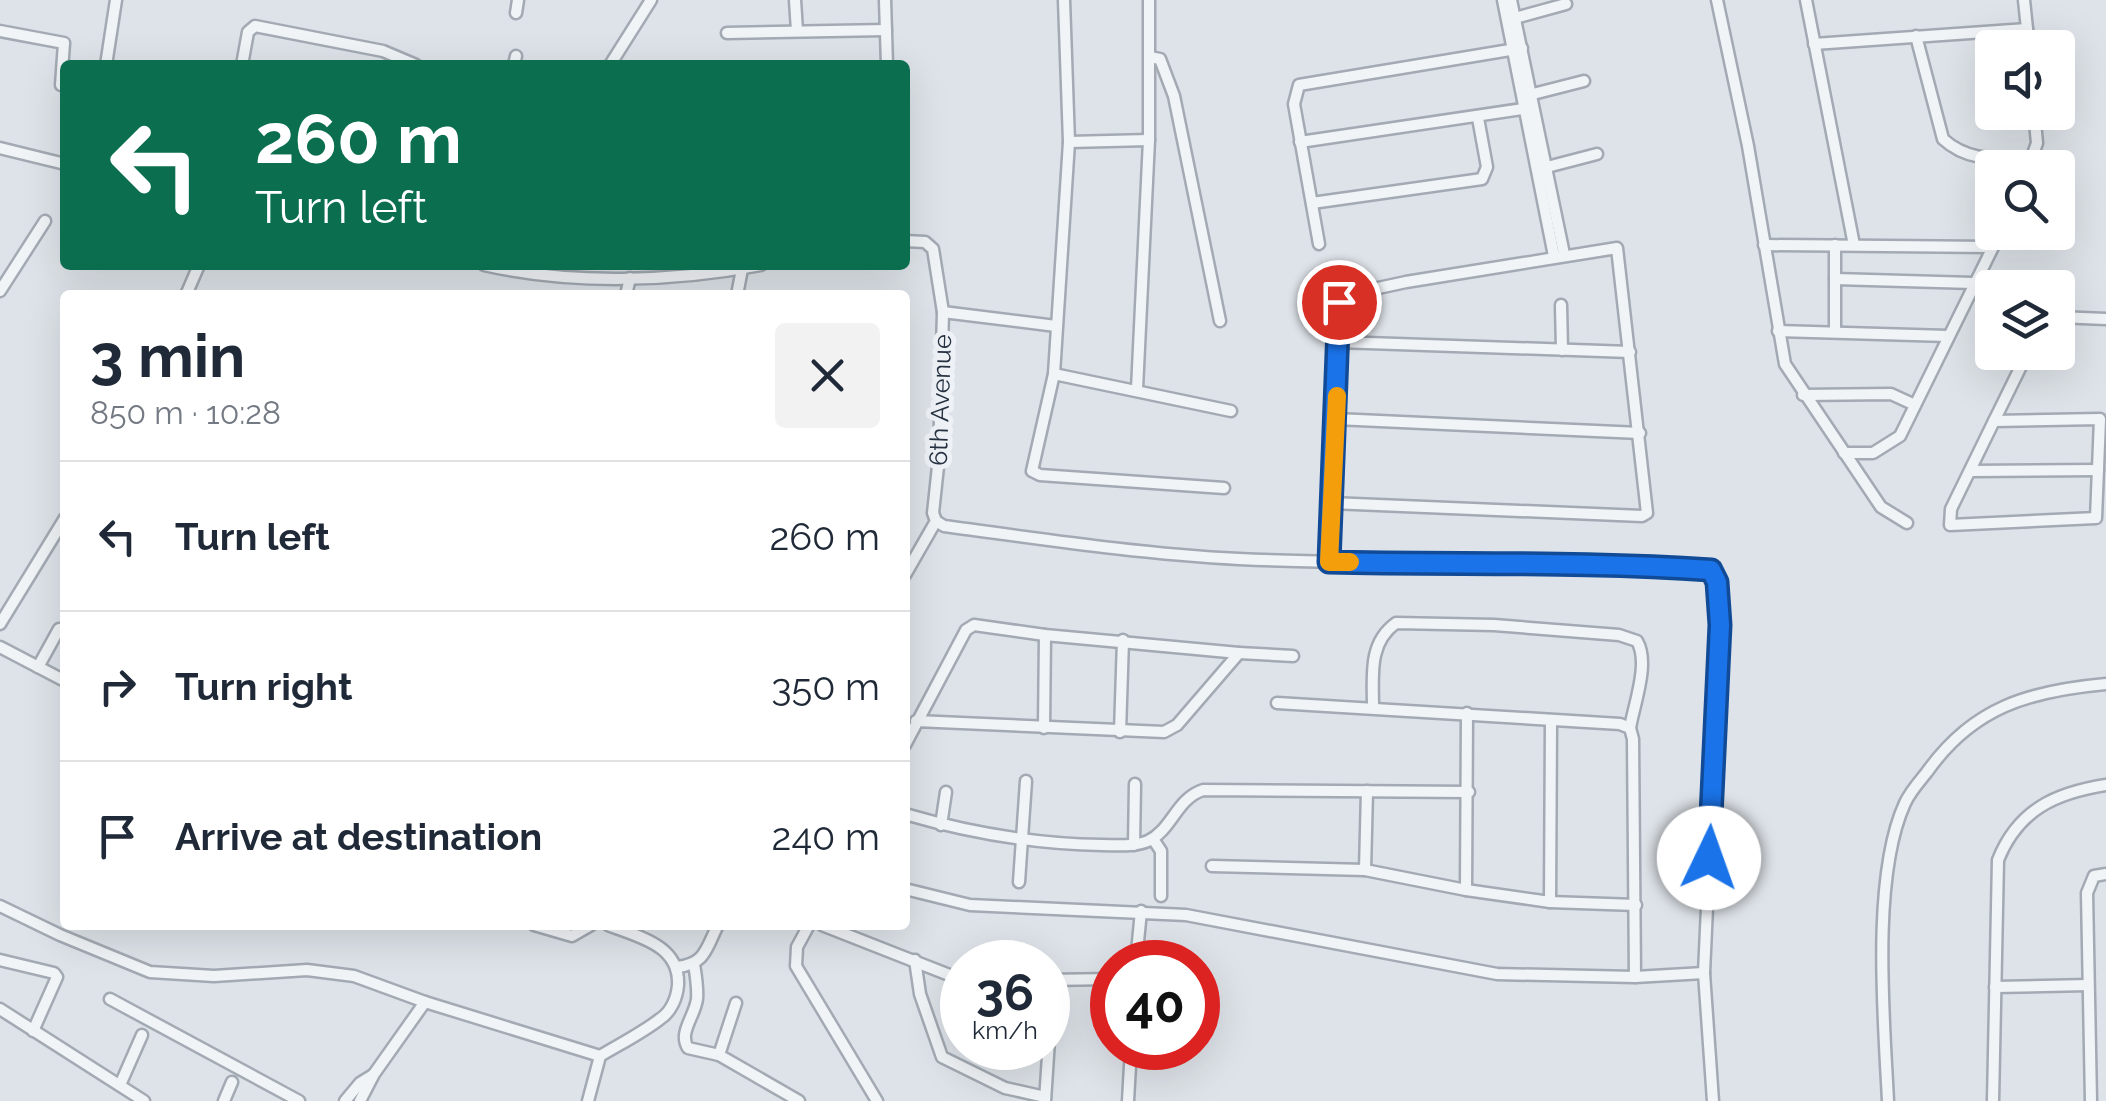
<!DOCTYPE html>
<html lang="en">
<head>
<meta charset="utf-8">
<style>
  :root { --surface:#fff; --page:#f2f2f3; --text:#1f2937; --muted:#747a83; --line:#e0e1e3 }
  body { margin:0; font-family:Raleway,sans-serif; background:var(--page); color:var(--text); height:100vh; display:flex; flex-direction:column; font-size:38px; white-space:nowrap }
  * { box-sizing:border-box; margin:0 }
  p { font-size:32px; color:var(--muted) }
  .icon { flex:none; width:55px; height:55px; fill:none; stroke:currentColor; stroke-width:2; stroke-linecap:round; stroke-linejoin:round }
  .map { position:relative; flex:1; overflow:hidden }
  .side { position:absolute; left:60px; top:290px; width:850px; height:640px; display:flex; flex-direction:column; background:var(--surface); border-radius:10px; box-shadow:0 10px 40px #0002 }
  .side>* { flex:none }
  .banner { position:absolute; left:60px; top:60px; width:850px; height:210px; border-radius:10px; box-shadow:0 10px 40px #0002; background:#0b6e4f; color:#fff; overflow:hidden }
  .controls { position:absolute; left:1975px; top:30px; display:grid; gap:20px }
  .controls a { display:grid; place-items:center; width:100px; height:100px; border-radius:10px; background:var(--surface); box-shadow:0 10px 40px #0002; font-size:50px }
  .speed { position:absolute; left:940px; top:940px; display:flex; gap:20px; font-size:50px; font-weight:700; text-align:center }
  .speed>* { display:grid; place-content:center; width:130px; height:130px; border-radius:50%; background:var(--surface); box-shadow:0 10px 40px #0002; line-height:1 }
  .speed small { font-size:25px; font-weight:400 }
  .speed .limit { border:15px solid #d22; background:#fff; color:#111 }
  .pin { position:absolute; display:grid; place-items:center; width:85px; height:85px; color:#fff; margin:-42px; border:5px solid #fff; border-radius:50%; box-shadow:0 2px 10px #0007 }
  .me { position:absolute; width:110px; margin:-55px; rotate:3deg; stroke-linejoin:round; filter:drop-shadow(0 0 8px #0008) }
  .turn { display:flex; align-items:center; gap:35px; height:210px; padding:0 30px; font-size:45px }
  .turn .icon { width:130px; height:130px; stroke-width:2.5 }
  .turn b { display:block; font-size:70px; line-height:85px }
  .round { display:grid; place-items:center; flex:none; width:105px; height:105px; border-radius:10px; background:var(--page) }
  .summary { display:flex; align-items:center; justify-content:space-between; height:170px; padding:0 30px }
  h1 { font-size:60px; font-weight:700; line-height:75px }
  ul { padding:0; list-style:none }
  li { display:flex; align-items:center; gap:30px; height:150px; padding:0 30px; border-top:2px solid var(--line) }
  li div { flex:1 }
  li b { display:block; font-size:38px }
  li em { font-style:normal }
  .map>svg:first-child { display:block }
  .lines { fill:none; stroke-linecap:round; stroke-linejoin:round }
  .minor-casing { stroke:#a3aab3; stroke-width:15 }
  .minor { stroke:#f1f4f7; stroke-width:10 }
  .route-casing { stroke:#114b97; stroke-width:25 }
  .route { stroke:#1a73e8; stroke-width:18 }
  .slow { stroke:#f59e0b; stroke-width:18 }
  .labels { text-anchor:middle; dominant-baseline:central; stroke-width:10; stroke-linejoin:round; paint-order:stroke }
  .street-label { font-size:25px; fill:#263141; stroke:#eef2f6 }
</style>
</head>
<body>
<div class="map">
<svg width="2106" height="1101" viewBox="0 0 2106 1101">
  <rect width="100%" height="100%" fill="#dee3e9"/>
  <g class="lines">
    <!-- minor casing -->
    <g class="minor-casing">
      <g id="minor">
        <path d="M795,0L797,31"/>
        <path d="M885,0L887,65"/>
        <path d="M1064,0L1069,142L1054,374L1032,471L1040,475L1224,488"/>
        <path d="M1503,0L1554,256"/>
        <path d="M1511,0L1564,254"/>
        <path d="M1717,0L1748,146L1785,364L1881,507L1907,523"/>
        <path d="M1806,0L1854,245"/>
        <path d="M2024,0L2029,48"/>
        <path d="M516,13L518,0"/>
        <path d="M1515,18L1566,4"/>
        <path d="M0,31L64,43L61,85"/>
        <path d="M727,33L886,30"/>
        <path d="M1916,36L1943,139C1968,162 1999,159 2031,160"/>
        <path d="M1814,44L2027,29"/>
        <path d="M1150,57L1160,59L1174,96L1220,321"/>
        <path d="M106,65L116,0"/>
        <path d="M242,65L248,32L255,26L383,51L416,65"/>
        <path d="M514,65L516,56"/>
        <path d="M610,65L651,0"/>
        <path d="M1533,94L1584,81"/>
        <path d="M1069,142L1149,140"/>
        <path d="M1300,142L1529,108"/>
        <path d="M0,148L65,164"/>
        <path d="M1547,167L1597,154"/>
        <path d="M2028,168L2037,143L2034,112"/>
        <path d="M1312,203L1482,179L1487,167L1478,118"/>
        <path d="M905,241L925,242L933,249L943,312L939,457L933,513L936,521L905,575"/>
        <path d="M1319,244L1294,104L1299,85L1522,48"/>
        <path d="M1764,245L1993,247L1900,436L1873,453H1844"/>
        <path d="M1993,247L1999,232"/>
        <path d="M484,265C572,285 672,282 761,265"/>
        <path d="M1835,279L1973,283"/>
        <path d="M0,291L45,221"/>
        <path d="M186,295L199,265"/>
        <path d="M626,295L630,278"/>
        <path d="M737,295L742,269"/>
        <path d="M1561,305L1562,350"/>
        <path d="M943,312L1056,326"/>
        <path d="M2058,317L2106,319"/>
        <path d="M1778,331L1948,336"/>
        <path d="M1835,332V245"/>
        <path d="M1339,342L1630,352"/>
        <path d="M1054,374L1231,411"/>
        <path d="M1137,389L1149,140V0"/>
        <path d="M1803,395L1891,394L1915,405"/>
        <path d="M1336,419L1640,433"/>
        <path d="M2100,419L2096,518L1950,525L1951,509L1994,421Z"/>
        <path d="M1994,421L2028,352"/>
        <path d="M1971,471L2098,470"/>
        <path d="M936,521L944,526C1042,539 1140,554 1239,559C1396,566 1554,560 1711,570L1717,582L1720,625L1704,973L1713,1101"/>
        <path d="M1329,562C1332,475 1339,389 1339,302L1341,296L1406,282L1617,248L1647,513L1642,516L1331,503"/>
        <path d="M0,624L65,518"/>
        <path d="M0,647L65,681"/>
        <path d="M1239,653L1293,656"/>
        <path d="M38,667L59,629"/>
        <path d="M1277,703L1620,724L1630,728L1633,739L1635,977"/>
        <path d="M1373,707C1373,676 1368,643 1396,623L1494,625L1619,635L1637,641C1650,663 1634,704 1630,728"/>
        <path d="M1044,728L1045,635"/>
        <path d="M1120,732L1123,640"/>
        <path d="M905,745L966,630L974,625L1045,635L1239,653L1177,725L1164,732L916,721"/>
        <path d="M905,814C970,833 1035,844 1102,845C1117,845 1134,847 1148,841C1172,830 1176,799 1203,790L1469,792"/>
        <path d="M941,825L946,792"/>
        <path d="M1153,839L1161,851V896"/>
        <path d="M1134,845L1135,784"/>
        <path d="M1212,866L1365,870L1466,890L1550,902L1636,905"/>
        <path d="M1365,870L1367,791"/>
        <path d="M1019,882L1026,781"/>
        <path d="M905,889L970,905L1186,915L1497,974L1635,977L1704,973"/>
        <path d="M1466,890L1467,713"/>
        <path d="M1550,902L1551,721"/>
        <path d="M0,906L60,935L150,972L214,976L307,970L354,976L425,1002L600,1056"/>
        <path d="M534,925L572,936L591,925"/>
        <path d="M809,925L797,947L796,966L877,1101"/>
        <path d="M822,925L962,980"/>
        <path d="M0,960L54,973L57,977L33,1031"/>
        <path d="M915,960L920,994L942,1057L1005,1088L1045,1097"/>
        <path d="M1136,962L1141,911"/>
        <path d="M694,964C696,976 698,988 697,999C695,1016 678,1033 688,1048L719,1055L799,1101"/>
        <path d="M677,967C706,964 706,948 718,925"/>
        <path d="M1048,980L1112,979"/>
        <path d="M1995,987L2088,985"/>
        <path d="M110,999L299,1101"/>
        <path d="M0,1009L144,1101"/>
        <path d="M719,1055L736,1003"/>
        <path d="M120,1085L142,1035"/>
        <path d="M224,1101L232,1082"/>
        <path d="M345,1101L360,1083L373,1075"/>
        <path d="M360,1101L374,1074L425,1002"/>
        <path d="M588,1101L600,1056C620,1044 642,1033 660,1019C671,1012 677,998 678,985C680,945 639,937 608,925"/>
        <path d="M1045,1101L1053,980"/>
        <path d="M1128,1101L1131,1048"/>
        <path d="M1888,1101C1884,1019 1871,877 1905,803C1910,792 1919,782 1927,772C1973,707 2029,691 2106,684"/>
        <path d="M1993,1101L1998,860C2018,810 2055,793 2106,785"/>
        <path d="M2091,1101L2087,893L2094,876L2106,874"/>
      </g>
    </g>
    <!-- minor -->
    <use href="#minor" class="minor"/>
  </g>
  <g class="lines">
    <!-- route casing -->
    <g class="route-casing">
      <path id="route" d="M1339,302L1329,562C1457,565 1584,561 1711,570L1717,582L1720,625L1709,858"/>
    </g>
    <!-- route -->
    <use href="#route" class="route"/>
    <!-- slow -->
    <path class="slow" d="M1337,396L1329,562H1350"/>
  </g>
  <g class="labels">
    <!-- street labels -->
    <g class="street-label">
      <text transform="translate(940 400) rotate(-88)">6th Avenue</text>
    </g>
  </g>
</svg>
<div class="controls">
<a><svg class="icon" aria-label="sound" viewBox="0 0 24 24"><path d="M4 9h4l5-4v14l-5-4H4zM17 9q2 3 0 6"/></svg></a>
<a><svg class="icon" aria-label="search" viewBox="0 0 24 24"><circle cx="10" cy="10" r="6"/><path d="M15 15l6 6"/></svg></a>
<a><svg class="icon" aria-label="layers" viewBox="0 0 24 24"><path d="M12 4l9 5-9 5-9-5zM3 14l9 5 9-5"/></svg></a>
</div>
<div class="speed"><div>36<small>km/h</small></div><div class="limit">40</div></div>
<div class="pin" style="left:1339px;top:302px;background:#d93025"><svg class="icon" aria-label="arrive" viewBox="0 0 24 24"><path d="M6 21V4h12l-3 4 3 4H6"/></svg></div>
<svg class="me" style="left:1709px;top:858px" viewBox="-20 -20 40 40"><circle r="19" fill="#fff"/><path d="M0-13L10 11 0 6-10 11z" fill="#1a73e8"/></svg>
<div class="banner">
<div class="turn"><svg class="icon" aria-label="left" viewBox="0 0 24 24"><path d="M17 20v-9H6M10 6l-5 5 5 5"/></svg><div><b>260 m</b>Turn left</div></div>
</div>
<section class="side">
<div class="summary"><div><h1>3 min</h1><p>850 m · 10:28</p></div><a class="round"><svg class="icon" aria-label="close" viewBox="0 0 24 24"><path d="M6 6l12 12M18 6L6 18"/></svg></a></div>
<ul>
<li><svg class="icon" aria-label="left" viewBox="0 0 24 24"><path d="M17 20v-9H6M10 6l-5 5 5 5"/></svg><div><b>Turn left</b></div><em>260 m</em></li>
<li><svg class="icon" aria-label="right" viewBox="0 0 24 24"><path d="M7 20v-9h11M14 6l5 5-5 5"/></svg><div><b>Turn right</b></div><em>350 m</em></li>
<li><svg class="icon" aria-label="arrive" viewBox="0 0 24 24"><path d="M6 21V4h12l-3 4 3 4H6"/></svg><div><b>Arrive at destination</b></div><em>240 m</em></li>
</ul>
</section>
</div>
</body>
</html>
